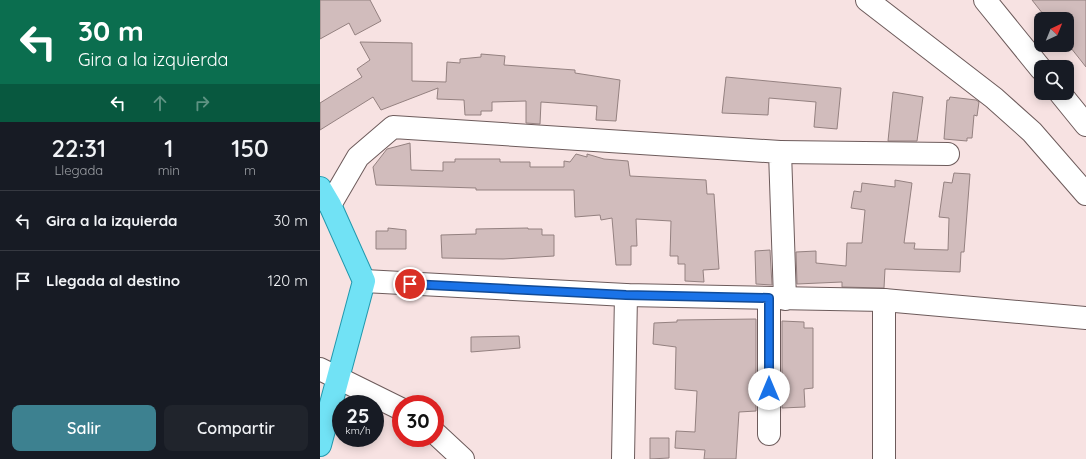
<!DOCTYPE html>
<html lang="es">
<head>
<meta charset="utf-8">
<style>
  :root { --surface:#171b24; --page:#20242c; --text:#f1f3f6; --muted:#9ea1a6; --line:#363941; --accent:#3d8190 }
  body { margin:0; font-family:Quicksand,sans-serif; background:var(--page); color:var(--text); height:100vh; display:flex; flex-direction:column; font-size:15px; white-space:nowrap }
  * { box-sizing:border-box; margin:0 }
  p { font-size:13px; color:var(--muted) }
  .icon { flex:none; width:22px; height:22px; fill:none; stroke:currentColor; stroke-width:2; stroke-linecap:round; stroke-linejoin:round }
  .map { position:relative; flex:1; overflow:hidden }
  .panel { display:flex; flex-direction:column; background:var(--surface); width:320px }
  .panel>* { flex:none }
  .banner { background:#0b6e4f; color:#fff; overflow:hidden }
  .needle { width:26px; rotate:43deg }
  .fabs { position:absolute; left:714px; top:12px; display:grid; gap:8px }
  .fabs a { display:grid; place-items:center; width:40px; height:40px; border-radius:8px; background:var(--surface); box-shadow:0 2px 10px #0003; font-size:20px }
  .speed { position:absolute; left:12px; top:395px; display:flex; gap:8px; font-size:20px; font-weight:700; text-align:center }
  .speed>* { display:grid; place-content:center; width:52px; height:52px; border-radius:50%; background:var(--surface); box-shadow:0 2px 10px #0003; line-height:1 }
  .speed small { font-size:10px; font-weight:400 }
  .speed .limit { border:6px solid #d22; background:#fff; color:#111 }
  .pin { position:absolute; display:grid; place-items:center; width:34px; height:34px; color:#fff; margin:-17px; border:2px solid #fff; border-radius:50%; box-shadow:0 1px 4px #0007 }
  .me { position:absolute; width:44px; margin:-22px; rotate:0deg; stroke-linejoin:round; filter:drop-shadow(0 0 3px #0008) }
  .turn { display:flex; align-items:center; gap:14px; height:84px; padding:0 12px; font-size:18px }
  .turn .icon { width:52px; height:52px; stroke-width:2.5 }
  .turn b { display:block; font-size:28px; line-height:34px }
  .lanes { display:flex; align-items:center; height:38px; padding:0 12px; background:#0003; justify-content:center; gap:20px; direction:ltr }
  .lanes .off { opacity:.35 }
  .eta { display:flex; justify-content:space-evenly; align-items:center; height:68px; text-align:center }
  .eta b { font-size:24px; font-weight:600; line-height:28px }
  .button { display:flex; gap:8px; margin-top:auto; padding:8px 12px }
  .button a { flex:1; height:46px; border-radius:8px; background:var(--accent); color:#fff; font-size:16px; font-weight:600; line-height:46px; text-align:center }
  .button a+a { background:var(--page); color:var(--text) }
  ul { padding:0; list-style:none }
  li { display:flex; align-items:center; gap:12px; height:60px; padding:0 12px; border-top:1px solid var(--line) }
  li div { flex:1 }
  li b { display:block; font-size:15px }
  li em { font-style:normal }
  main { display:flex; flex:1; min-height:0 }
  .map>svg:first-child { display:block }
  .building { fill:#d1bcbc; stroke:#948180 }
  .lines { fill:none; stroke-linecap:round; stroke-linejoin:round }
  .minor-casing { stroke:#6d5b5b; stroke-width:24 }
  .major-casing { stroke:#2198ad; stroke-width:24 }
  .minor { stroke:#fff; stroke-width:22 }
  .major { stroke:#71e2f5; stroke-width:22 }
  .route-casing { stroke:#114b97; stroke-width:10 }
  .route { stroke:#1a73e8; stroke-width:7 }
</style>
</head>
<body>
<main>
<section class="panel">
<div class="banner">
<div class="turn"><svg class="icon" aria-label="left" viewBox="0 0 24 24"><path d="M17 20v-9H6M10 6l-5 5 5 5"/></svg><div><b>30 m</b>Gira a la izquierda</div></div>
<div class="lanes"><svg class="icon" aria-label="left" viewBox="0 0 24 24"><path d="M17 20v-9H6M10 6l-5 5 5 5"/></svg><svg class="icon off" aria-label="ahead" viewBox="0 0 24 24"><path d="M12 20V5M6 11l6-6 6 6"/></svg><svg class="icon off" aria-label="right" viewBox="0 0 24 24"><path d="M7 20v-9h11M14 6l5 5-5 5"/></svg></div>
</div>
<div class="eta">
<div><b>22:31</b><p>Llegada</p></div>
<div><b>1</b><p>min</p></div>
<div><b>150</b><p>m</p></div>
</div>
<ul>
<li><svg class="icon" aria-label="left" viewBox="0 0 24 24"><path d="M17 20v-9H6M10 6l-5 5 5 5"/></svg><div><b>Gira a la izquierda</b></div><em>30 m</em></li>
<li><svg class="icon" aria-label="arrive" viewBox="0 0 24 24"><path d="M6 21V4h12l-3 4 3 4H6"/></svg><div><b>Llegada al destino</b></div><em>120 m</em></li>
</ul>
<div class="button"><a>Salir</a><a>Compartir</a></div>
</section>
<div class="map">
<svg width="766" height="459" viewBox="0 0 766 459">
  <rect width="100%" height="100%" fill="#f7e2e2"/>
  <!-- building -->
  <g class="building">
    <path d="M0,0H50L61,21L35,35L29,23L0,39Z"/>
    <path d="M712,0H766V67L747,43V19H727Z"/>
    <path d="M40,42L92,43V81L126,82L127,62L140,63V59L161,57V54L185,56L184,65L255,70V73L300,80L296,121L276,120L277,106L221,102L220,124L206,123V101L172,102V111H161V115H145L144,100L117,99L118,88L61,110L53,97L0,130V103L42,77L37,69L50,60Z"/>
    <path d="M406,77L521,88L517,129L494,127L496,102L449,98L448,115L402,113Z"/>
    <path d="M573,92L603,97L597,141H568Z"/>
    <path d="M630,97L656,100L659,102L657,116L654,115L652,138H647V141L624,139L627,100H629Z"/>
    <path d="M90,143L91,170L123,171V162H135V159H180V162H210V167H244V161L250,162L256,154L267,157V154L284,159L308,161L310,176L386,180L387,194H394L399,269L383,270L384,282L365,281V264H358V256H350L351,221L316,219L317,246H311V265H296L292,218L281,220L280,215L255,217L254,190H156V188L56,185L53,167L67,149Z"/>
    <path d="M634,173L650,174L644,252H641L640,272L565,269L564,288L522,287V282L477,284L476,252L496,251V263L526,266L527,243H542L545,210L531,208L534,191L541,192L542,183L575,187V180L592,183L584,243H595L594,249L628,250L629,218L619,217L624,182L632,183Z"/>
    <path d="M68,228L86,230V249H56V231H68Z"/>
    <path d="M208,228V229H222V235H234V256L183,259L122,258L121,235L156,234V229Z"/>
    <path d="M450,250L452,285L436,284L435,251Z"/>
    <path d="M436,319V411L419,412L416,459H384L385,450L355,448L356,431L375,432L377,391L355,389L356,347L333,344L334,323L357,322V320Z"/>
    <path d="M462,321L484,322V328H493V388L484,389L485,407L462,408Z"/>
    <path d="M199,336L200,348L151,352V337Z"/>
    <path d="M330,438H349V458L330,459Z"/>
  </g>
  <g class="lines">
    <!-- minor casing -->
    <g class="minor-casing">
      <g id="minor">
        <path d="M547,0L674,98L712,132L766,194"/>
        <path d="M665,0L721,69"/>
        <path d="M740,93L766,125"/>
        <path d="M460,152L628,154"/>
        <path d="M10,205L38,157L73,127L460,152L465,299"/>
        <path d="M44,281L306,295L564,300L766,318"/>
        <path d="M564,300V459"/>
        <path d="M0,369L81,409"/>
        <path d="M115,433L143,459"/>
        <path d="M449,434V298"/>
        <path d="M303,459L306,295"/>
      </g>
    </g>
    <!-- major casing -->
    <g class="major-casing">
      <path id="major" d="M0,188L10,205L44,281L0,445"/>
    </g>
    <!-- minor -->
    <use href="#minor" class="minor"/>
    <!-- major -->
    <use href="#major" class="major"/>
  </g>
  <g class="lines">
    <!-- route casing -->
    <g class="route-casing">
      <path id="route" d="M90,284L306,295L449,298V389"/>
    </g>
    <!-- route -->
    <use href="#route" class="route"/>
  </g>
</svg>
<div class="fabs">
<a><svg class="needle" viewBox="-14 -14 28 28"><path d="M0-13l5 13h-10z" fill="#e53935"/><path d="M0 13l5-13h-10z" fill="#9ea1a6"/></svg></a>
<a><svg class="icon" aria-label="search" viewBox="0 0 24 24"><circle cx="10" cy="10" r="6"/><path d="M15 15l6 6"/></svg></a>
</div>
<div class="speed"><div>25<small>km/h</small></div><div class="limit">30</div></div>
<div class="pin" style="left:90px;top:284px;background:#d93025"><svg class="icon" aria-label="arrive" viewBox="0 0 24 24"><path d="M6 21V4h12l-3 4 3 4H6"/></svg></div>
<svg class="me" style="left:449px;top:389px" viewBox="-20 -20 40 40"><circle r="19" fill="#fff"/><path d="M0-13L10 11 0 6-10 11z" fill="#1a73e8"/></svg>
</div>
</main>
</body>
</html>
